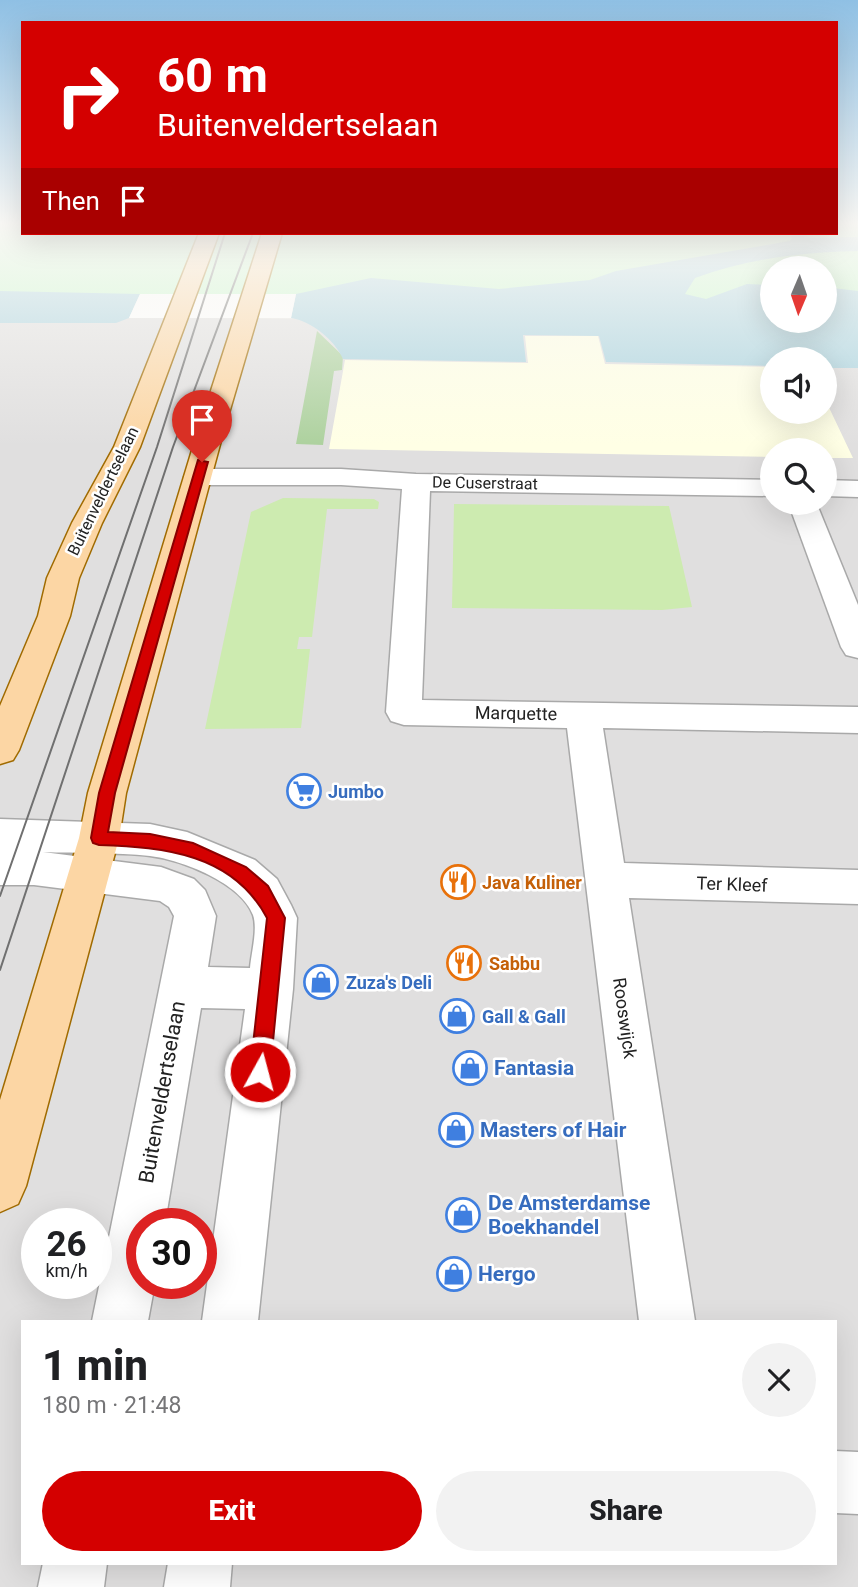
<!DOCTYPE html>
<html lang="en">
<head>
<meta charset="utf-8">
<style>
  :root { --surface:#fff; --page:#f2f2f2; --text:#202124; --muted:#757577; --accent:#d40000 }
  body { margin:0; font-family:Roboto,sans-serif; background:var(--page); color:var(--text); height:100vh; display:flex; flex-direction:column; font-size:26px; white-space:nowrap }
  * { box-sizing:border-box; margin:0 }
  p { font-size:23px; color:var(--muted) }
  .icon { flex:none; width:38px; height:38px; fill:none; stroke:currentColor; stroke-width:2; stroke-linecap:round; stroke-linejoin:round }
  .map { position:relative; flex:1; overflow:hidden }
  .sheet { position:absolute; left:21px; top:1320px; width:816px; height:245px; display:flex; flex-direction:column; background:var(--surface); border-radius:0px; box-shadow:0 7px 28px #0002 }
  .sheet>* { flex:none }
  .banner { position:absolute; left:21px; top:21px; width:817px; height:214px; border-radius:0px; box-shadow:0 7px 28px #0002; background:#d40000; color:#fff; overflow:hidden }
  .needle { width:46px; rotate:182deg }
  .tools { position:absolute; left:760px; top:256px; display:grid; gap:14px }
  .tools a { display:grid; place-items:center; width:77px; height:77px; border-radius:50%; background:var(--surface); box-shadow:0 7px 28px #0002; font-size:35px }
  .speed { position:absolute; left:21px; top:1208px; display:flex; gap:14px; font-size:35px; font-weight:700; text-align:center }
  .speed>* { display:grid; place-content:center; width:91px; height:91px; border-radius:50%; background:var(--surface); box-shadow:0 7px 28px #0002; line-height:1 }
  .speed small { font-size:18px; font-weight:400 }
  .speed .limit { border:10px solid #d22; background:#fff; color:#111 }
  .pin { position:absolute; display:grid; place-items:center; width:60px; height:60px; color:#fff; margin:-72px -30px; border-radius:50% 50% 50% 0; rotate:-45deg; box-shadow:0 0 7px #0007 }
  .pin .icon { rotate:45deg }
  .me { position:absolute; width:77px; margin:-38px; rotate:7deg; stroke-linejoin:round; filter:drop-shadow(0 0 5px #0008) }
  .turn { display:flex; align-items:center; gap:24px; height:147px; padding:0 21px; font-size:32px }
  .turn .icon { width:91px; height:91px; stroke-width:2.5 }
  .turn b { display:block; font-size:49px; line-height:60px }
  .then { display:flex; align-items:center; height:66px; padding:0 21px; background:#0003; gap:14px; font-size:26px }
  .round { display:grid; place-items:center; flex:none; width:74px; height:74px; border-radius:37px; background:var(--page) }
  .headline { display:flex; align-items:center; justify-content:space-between; height:119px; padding:0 21px }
  h1 { font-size:42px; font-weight:800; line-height:52px }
  .action { display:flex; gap:14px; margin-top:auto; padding:14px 21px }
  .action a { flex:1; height:80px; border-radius:42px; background:var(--accent); color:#fff; font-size:28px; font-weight:800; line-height:80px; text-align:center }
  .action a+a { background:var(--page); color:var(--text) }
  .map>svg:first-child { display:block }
  .residential { fill:#e0dfdf; fill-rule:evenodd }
  .education { fill:#ffffe5 }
  .grass { fill:#cdebb0 }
  .forest { fill:#add19e }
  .park { fill:#c8facc }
  .water { fill:#aad3df }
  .pier { fill:#fff }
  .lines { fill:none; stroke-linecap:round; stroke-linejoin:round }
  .minor-casing { stroke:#a9a9a9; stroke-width:3 }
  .major-casing { stroke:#a06b00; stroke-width:3 }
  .minor { fill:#fff; fill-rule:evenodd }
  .major { fill:#fcd6a4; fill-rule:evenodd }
  .tram { stroke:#707070; stroke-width:2 }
  .route { fill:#d40000; stroke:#8a0000; stroke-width:2 }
  .labels { text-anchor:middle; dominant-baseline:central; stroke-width:5; stroke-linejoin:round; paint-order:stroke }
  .far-street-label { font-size:16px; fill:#222; stroke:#fff }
  .street-label { font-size:18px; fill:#222; stroke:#fff }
  .shop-label { font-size:18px; font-weight:bold; fill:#366cbe; stroke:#fff; text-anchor:start }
  .food-label { font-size:18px; font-weight:bold; fill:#c56008; stroke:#fff; text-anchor:start }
  .near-shop-label { font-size:21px; font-weight:bold; fill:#366cbe; stroke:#fff; text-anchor:start }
  .near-street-label { font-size:21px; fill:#222; stroke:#fff }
</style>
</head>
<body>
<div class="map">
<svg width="858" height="1587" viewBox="0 0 858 1587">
  <rect width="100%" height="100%" fill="#f2efe9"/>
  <!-- residential -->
  <path class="residential" d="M0,317L858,321V1587H0ZM772,359H824V411H772ZM772,450H824V502H772ZM37,1223H96V1283H37ZM142,1223H201V1283H142ZM23,1321H835V1563H23Z"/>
  <!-- education -->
  <path class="education" d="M525,336H598L605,364L772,367V411H824V397L853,458H824V450H772V457L329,449L345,360L528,363Z"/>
  <!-- grass -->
  <g class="grass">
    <path d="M283,498L374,499L379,502L378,509H327L312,637H299L297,649H310L301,728L205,729L251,512Z"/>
    <path d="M454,504L669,506L692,607L662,610L452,608Z"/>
  </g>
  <!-- forest -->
  <path class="forest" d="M317,331L343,356L342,370L334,371L323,445L296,444Z"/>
  <!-- park -->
  <path class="park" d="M0,224H23V233H836L837,224H858V301L824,292V268H772V294L727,305L329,294L0,295Z"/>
  <!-- water -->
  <g class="water">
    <path d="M789,233H803L810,238L858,237V251C803,252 746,259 695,278L685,294L706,299L747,284L772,285V320H824V287L858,291V368H824V359H772V366L606,362L599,336L523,335L526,362L343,359C335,340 311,321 291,318L296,294L371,278L499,289L590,280L616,271L790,241L792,238Z"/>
    <path d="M0,291L140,294L129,318L116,323H0Z"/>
  </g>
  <!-- pier -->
  <path class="pier" d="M140,294H296L291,318H129Z"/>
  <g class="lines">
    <!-- minor casing -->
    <g class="minor-casing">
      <g id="minor">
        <path d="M198,469H341L416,474L772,480V496L430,491L422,700L858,707V733L603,728L624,863L858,870V904L629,898L695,1321H639L567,728L404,725L391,721L386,712L402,489L341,485H198L188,483L184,477L188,471Z"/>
        <path d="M824,480L858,481V497L824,496Z"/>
        <path d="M788,502H816L858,605V658L846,655L841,647Z"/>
        <path d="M0,819L150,824L187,832L255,860L277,879L291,905L297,918L293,989L258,1321H202L245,1009L201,1008L165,1223H142V1283H155L148,1321H92L174,916L169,907L160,901L34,885H0V851H12H0ZM43,852C78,854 115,852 150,856C182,860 241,883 253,915C258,929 251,954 250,968L208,967L216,916L205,890L194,879L161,867Z"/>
        <path d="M835,1451L858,1452V1514L835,1513Z"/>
        <path d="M43,1563H107L104,1587H38Z"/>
        <path d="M168,1563H232L230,1587H164Z"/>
      </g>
    </g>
    <!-- major casing -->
    <g class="major-casing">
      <g id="major">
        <path d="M199,233H219L140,447L102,523L79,578L70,616L19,750L13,760L0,764V706L38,616L47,578L72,523L114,447Z"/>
        <path d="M262,233H282L222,437L126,793L119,838L26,1186L18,1204L0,1212V1100L79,838L88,793L196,437Z"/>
      </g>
    </g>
    <!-- minor -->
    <use href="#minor" class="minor"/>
    <!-- major -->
    <use href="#major" class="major"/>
    <!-- tram -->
    <g class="tram">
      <path d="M0,896L157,447L225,233"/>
      <path d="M0,970L173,447L253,233"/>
    </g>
  </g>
  <!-- sky -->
  <linearGradient id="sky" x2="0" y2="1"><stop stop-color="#8fc0e4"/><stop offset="0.5" stop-color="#f9f8f5"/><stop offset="1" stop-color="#f9f8f5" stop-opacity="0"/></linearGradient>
  <rect width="858" height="446" fill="url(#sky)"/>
  <!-- route -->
  <path class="route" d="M198,460L208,462L115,793L108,832L150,834L193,843L246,867L268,886L285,918L270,1072L267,1079L260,1081L253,1079L250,1072L267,918C233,854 165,847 99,845L93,843L91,838L99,793Z"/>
  <!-- icons -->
  <defs>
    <g id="supermarket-ring" transform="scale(1.75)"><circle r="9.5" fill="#fff" stroke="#3f7fe0" stroke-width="1.5"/><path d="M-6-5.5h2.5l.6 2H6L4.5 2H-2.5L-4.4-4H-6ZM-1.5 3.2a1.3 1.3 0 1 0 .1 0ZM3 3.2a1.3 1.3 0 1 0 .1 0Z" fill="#3f7fe0"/></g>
    <g id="restaurant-ring" transform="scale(1.75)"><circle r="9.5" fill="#fff" stroke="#e8710a" stroke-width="1.5"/><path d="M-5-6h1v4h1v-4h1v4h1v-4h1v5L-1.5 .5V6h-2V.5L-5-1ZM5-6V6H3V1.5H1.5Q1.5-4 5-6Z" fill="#e8710a"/></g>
    <g id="shop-ring" transform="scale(1.75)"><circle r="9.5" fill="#fff" stroke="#3f7fe0" stroke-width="1.5"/><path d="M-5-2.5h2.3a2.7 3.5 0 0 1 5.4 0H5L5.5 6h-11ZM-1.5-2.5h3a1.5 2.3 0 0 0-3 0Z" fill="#3f7fe0"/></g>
  </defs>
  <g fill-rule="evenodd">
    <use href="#supermarket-ring" x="304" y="791"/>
    <use href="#restaurant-ring" x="458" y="882"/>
    <use href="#restaurant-ring" x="464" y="963"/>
    <use href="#shop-ring" x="321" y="982"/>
    <use href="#shop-ring" x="457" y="1016"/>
    <use href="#shop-ring" x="470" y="1068"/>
    <use href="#shop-ring" x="456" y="1130"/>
    <use href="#shop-ring" x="463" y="1215"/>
    <use href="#shop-ring" x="454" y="1274"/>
  </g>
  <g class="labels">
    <!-- far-street labels -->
    <g class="far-street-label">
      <text transform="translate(485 483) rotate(1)">De Cuserstraat</text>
      <text transform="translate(103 491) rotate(-64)">Buitenveldertselaan</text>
    </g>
    <!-- street labels -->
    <g class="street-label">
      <text transform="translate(516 713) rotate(1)">Marquette</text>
      <text transform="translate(732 884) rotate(2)">Ter Kleef</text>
      <text transform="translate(625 1018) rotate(82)">Rooswijck</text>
    </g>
    <!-- shop labels -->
    <g class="shop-label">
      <text x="328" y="791">Jumbo</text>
      <text x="346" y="982">Zuza's Deli</text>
      <text x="482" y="1016">Gall &amp; Gall</text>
    </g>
    <!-- food labels -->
    <g class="food-label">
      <text x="482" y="882">Java Kuliner</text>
      <text x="489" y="963">Sabbu</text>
    </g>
    <!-- near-shop labels -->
    <g class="near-shop-label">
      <text x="494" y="1068">Fantasia</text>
      <text x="480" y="1130">Masters of Hair</text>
      <text x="488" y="1203">De Amsterdamse<tspan x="488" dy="24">Boekhandel</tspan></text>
      <text x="478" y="1274">Hergo</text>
    </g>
    <!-- near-street labels -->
    <g class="near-street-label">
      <text transform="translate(162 1092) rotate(-80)">Buitenveldertselaan</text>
    </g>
  </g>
</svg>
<div class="tools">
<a><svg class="needle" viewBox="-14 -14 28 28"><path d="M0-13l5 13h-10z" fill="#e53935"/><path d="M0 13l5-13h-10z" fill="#757577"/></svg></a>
<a><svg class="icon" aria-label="sound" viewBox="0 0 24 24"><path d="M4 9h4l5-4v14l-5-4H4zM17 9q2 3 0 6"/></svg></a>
<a><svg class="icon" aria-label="search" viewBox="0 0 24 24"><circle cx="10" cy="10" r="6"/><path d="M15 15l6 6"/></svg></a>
</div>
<div class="speed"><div>26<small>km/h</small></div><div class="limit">30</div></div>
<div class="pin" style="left:202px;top:462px;background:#d93025"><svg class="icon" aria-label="arrive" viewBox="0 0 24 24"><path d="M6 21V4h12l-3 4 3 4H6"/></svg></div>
<svg class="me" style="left:260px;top:1072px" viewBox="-20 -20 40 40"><circle r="17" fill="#d40000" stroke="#fff" stroke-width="3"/><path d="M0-11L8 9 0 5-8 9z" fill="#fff"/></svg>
<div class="banner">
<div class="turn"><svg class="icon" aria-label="right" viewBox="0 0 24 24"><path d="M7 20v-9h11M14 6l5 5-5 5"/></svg><div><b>60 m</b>Buitenveldertselaan</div></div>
<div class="then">Then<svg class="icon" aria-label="arrive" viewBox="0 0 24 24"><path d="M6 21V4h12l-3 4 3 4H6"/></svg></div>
</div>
<section class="sheet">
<div class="headline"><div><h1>1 min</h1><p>180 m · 21:48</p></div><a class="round"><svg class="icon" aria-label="close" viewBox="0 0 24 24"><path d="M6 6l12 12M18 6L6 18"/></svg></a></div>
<div class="action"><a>Exit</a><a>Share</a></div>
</section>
</div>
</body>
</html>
